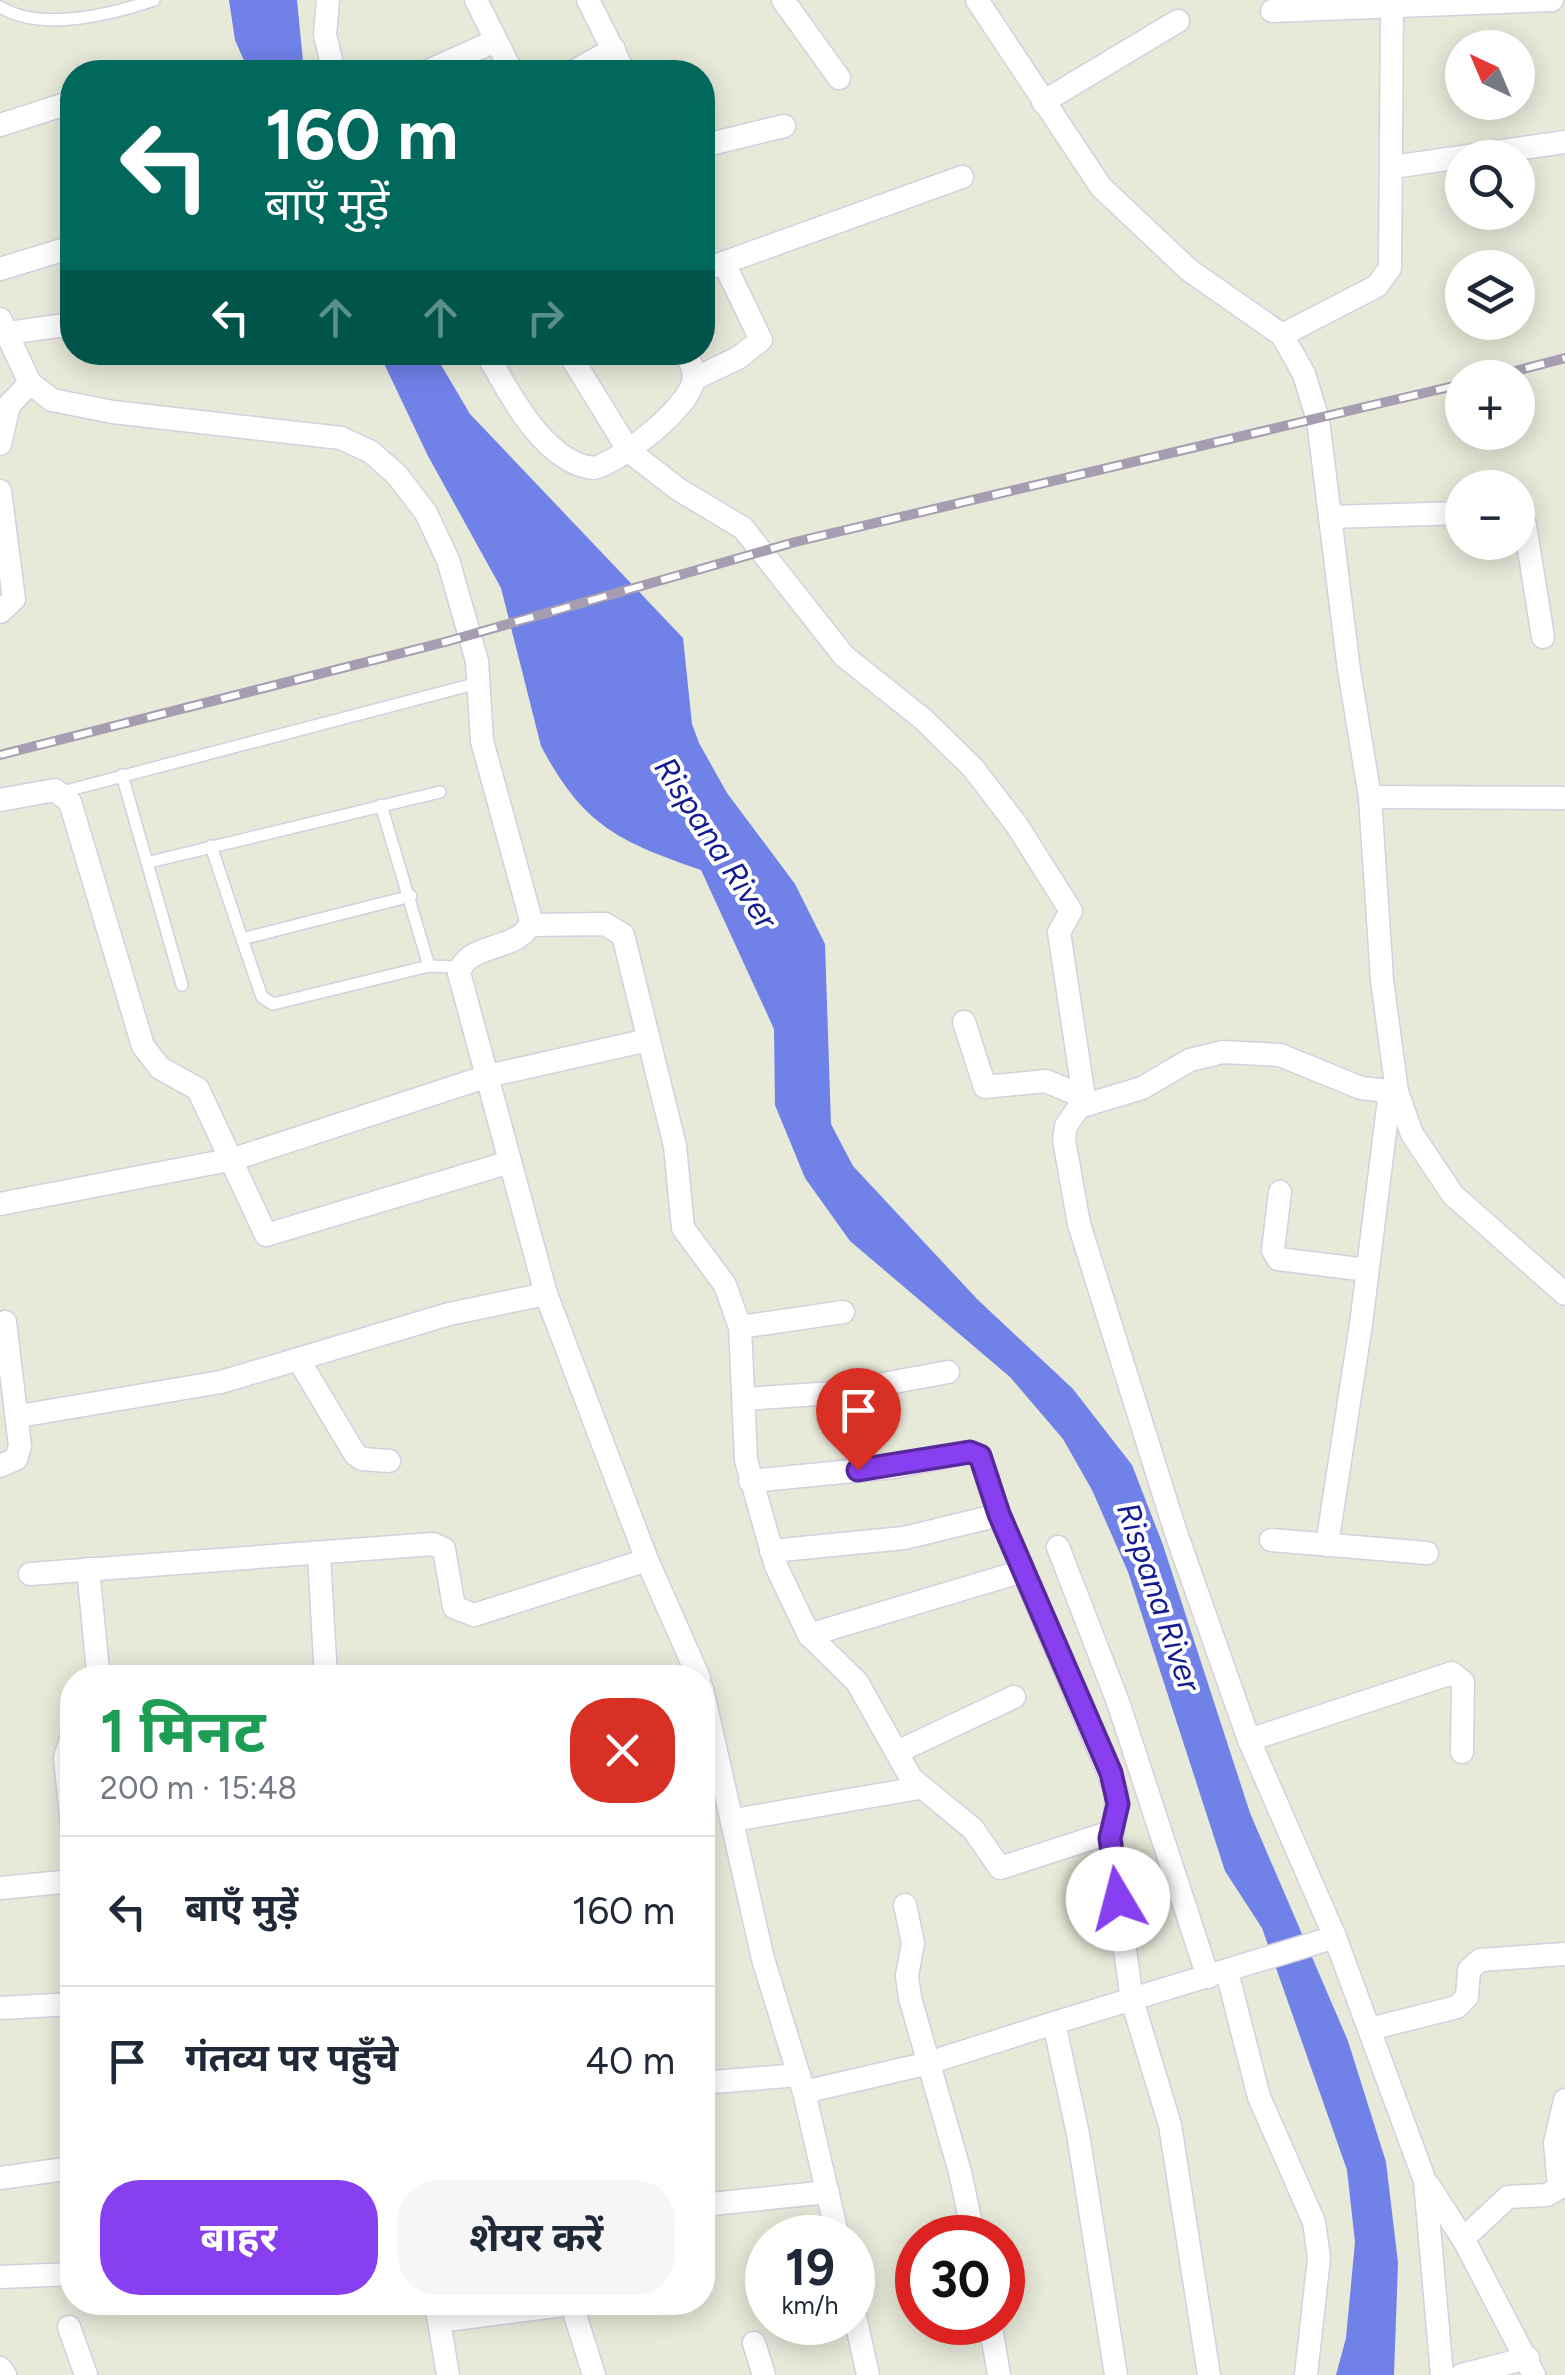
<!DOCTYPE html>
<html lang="hi">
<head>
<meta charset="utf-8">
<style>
  :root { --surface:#fff; --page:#f6f6f7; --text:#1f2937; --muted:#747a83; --line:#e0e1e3; --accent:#883ff0 }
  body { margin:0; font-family:Figtree,"Noto Sans Devanagari",sans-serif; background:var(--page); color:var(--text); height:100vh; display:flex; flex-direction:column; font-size:38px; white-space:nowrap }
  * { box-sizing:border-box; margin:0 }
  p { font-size:32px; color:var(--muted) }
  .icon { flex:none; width:55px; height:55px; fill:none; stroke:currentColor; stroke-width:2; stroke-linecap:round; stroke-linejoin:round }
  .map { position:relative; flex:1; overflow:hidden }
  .panel { position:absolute; left:60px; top:1665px; width:655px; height:650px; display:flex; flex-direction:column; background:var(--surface); border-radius:40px; box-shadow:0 5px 25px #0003 }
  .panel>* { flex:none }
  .banner { position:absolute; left:60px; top:60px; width:655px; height:305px; border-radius:40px; box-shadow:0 5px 25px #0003; background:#00695c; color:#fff; overflow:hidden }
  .needle { width:65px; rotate:316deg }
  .tools { position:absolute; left:1445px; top:30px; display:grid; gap:20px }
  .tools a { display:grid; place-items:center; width:90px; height:90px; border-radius:50%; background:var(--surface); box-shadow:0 5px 25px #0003; font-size:50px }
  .speed { position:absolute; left:745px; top:2215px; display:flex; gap:20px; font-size:50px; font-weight:700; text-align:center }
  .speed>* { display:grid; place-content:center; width:130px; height:130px; border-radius:50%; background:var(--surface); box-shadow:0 5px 25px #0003; line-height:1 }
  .speed small { font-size:25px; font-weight:400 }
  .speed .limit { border:15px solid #d22; background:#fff; color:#111 }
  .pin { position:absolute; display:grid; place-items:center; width:85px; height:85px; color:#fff; margin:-102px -42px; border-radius:50% 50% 50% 0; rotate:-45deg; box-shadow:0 0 10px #0007 }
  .pin .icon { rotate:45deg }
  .me { position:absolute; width:110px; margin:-55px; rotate:352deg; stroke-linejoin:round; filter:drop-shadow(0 0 8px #0008) }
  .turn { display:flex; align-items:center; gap:35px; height:210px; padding:0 40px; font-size:45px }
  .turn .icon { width:130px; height:130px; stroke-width:2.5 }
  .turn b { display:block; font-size:70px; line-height:85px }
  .lanes { display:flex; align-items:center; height:95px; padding:0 40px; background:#0003; justify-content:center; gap:50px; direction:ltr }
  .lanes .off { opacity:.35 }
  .round { display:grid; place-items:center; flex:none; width:105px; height:105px; border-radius:40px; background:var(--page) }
  .overview { display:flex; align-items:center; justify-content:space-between; height:170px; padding:0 40px }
  h1 { font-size:60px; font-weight:700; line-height:75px; color:#1e9e55 }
  .button { display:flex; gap:20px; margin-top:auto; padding:20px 40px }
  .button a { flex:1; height:115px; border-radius:40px; background:var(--accent); color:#fff; font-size:40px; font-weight:700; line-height:115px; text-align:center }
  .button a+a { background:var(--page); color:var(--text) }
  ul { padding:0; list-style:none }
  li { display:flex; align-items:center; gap:30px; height:150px; padding:0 40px; border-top:2px solid var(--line) }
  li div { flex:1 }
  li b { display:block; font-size:38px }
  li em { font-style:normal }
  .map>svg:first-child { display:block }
  .water { fill:#7081e8 }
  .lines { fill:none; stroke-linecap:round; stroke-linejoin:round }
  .lane-casing { stroke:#d6cfe0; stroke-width:14 }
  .street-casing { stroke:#d6cfe0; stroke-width:25 }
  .lane { stroke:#fff; stroke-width:11 }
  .street { stroke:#fff; stroke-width:22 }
  .rail-casing { stroke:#a69db1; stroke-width:10 }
  .rail { stroke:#fff; stroke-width:6; stroke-dasharray:19; stroke-linecap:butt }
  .route-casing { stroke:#58299c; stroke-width:25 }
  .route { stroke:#883ff0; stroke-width:18 }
  .labels { text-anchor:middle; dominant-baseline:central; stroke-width:8; stroke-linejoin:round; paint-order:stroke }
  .water-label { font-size:32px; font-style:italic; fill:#131b8f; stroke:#fff }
</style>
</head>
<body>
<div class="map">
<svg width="1565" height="2375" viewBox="0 0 1565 2375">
  <rect width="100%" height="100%" fill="#e7e9d9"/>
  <!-- water -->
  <g class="water">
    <path d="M229,0H297L304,72H249L235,40Z"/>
    <path d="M379,353H434L470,414L683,638L692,724L699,743L727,793L795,884L825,944L831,1124L853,1166L977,1299L1073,1389L1132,1465L1163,1545L1250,1813L1348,2041L1386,2162L1398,2263L1394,2375H1336L1346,2338L1355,2242L1347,2170L1262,1928L1225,1871L1128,1572L1092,1490L1063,1439L1010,1377L850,1241L805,1178L775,1105L774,1029L701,870C620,842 583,826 541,746L501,588L428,456Z"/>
  </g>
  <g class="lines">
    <!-- lane casing -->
    <g class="lane-casing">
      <g id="lane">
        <path d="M0,7C41,32 110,15 154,0"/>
        <path d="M122,775L182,985"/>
        <path d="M62,792L478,683"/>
        <path d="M381,805L429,966"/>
        <path d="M211,846L242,939L411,896"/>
        <path d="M150,862L440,792"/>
        <path d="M242,939L262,997L273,1004L429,966L460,967"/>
      </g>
    </g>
    <!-- street casing -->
    <g class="street-casing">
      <g id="street">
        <path d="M328,0L325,35L334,72"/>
        <path d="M476,0L512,72"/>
        <path d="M588,0L624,72"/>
        <path d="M783,0L839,78"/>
        <path d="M977,0L1101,187L1189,270L1282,335L1304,374L1318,420L1349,670L1370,797L1382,980L1397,1092L1412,1134L1453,1195L1565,1294"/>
        <path d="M1272,11L1552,0"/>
        <path d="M426,72L495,41"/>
        <path d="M573,72L614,49"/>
        <path d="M1043,102L1178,21"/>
        <path d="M0,125L72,102"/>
        <path d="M702,146L784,126"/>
        <path d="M1393,167L1565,142"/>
        <path d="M702,264L712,267L962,177"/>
        <path d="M0,269L72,247"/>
        <path d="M0,319L30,383L52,400L113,412L341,438L371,452L397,475L426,513L448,560L477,661L482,741L531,920C524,952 467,941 459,973L546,1294L647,1560L699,1678"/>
        <path d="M0,334L72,324"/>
        <path d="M1282,335L1377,286L1390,268L1392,8"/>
        <path d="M486,352C508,392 545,464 594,468C621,461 687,409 693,382C696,371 690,362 685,352"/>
        <path d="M568,352L629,451L678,489L743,528L844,656L923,719L973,768L1016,824L1071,911L1059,932L1085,1104"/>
        <path d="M694,379L738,358L761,340L724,263"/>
        <path d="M0,444L9,405L30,383"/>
        <path d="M0,491L14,599L0,612"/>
        <path d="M1518,515L1525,525L1543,637"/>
        <path d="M1330,517L1462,513"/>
        <path d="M1370,797L1565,798"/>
        <path d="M0,800L55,790L70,802L143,1046L160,1068L198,1089L266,1235L510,1162"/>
        <path d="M530,925L605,924L623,935L675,1146L683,1228L725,1285L740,1327L746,1460L776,1566L809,1635L857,1682L911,1778L973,1829L1000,1868L1111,1832"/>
        <path d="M964,1022L985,1087L1046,1081L1084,1097"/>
        <path d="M1397,1092L1361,1088L1280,1055L1223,1052L1190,1060L1142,1088L1079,1107L1066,1126L1064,1140L1079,1224L1175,1530L1249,1740L1335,1937L1425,2181L1442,2375"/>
        <path d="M1280,1192L1273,1250L1278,1259L1367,1270"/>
        <path d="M0,1204L234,1159L488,1076L648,1040"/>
        <path d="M740,1327L843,1312"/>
        <path d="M300,1362L355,1454L362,1459L389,1461"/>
        <path d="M744,1399L834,1393L948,1372"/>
        <path d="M19,1416L221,1382L449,1314L546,1294"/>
        <path d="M0,1466L16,1459L20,1446L5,1322"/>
        <path d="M750,1481L894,1467L969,1452L980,1456L999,1515L1117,1793L1111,1850L1132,2000L1170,2125L1209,2375"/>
        <path d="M1271,1540L1427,1553"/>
        <path d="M1327,1545L1361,1324L1390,1091"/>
        <path d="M1058,1547L1118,1702L1208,1977"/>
        <path d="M771,1551L904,1538L999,1515"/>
        <path d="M319,1555L326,1678"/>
        <path d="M88,1569L98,1671"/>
        <path d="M30,1574L433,1544L444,1549L454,1607L474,1615L647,1560"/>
        <path d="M809,1635L1023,1571"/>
        <path d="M702,1689L763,1959L804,2092L838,2238"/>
        <path d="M72,1737L65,1757L72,1827"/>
        <path d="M1249,1740L1452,1673L1463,1682L1462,1752"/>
        <path d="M897,1752L1014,1697"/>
        <path d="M734,1820L919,1788"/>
        <path d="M0,1888L72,1881"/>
        <path d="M905,1905L913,1943L907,1976L910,1998L960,2172L974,2238"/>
        <path d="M1227,1972L1259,2097L1314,2222L1319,2258L1306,2375"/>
        <path d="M0,2008L72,2004"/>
        <path d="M1370,2029L1457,2007L1467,1997L1469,1970L1480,1960L1565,1954"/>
        <path d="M702,2083L799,2075"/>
        <path d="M804,2092L925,2064L1054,2023"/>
        <path d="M0,2178L72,2168"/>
        <path d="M1429,2186L1465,2242L1534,2375"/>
        <path d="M702,2205L828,2192"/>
        <path d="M1463,2239L1508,2197L1547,2195L1559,2188L1555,2143L1565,2100"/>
        <path d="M0,2277L72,2274"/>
        <path d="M435,2302L439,2321L571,2304"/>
        <path d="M571,2302L594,2375"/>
        <path d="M852,2303L868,2375"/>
        <path d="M439,2321L448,2375"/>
        <path d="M990,2322L999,2375"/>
        <path d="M69,2327L86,2375"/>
        <path d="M754,2343L764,2375"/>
        <path d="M0,2368L5,2375"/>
        <path d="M1116,2375L1078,2134L1054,2023L1335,1937"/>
        <path d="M1462,2375L1528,2358"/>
      </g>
    </g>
    <!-- lane -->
    <use href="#lane" class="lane"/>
    <!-- street -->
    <use href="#street" class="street"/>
    <!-- rail casing -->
    <g class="rail-casing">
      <g id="rail">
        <path d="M1489,378L1565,358"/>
        <path d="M0,755L445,642L795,542L1462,384"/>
      </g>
    </g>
    <!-- rail -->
    <use href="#rail" class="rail"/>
  </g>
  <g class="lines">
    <!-- route casing -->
    <g class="route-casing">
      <path id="route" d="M858,1470L970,1452L980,1456L999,1514L1111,1773L1118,1804L1110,1838L1118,1899"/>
    </g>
    <!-- route -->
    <use href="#route" class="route"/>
  </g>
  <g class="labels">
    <!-- water labels -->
    <g class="water-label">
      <text transform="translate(716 843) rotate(57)">Rispana River</text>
      <text transform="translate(1159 1597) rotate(71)">Rispana River</text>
    </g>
  </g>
</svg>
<div class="tools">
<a><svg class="needle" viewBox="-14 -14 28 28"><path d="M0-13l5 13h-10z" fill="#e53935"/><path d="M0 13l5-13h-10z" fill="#747a83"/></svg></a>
<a><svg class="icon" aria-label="search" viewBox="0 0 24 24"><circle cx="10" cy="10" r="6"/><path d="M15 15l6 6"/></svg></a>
<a><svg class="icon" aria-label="layers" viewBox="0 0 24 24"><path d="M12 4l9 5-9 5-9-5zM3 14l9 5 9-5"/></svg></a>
<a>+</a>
<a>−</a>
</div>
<div class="speed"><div>19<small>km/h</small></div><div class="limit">30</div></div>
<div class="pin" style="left:858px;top:1470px;background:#d93025"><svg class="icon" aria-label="arrive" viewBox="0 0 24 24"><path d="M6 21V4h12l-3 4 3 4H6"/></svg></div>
<svg class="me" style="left:1118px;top:1899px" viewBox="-20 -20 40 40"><circle r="19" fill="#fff"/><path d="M0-13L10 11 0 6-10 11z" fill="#883ff0"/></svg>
<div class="banner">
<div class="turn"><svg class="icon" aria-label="left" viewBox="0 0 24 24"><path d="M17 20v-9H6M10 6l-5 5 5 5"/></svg><div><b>160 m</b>बाएँ मुड़ें</div></div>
<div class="lanes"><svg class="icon" aria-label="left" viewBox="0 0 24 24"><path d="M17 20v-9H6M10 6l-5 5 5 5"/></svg><svg class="icon off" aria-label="ahead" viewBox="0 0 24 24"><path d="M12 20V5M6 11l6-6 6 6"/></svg><svg class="icon off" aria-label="ahead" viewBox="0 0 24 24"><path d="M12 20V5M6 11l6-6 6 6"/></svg><svg class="icon off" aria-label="right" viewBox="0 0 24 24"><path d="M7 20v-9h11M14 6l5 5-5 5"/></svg></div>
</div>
<section class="panel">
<div class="overview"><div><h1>1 मिनट</h1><p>200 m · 15:48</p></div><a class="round" style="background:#d93025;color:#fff"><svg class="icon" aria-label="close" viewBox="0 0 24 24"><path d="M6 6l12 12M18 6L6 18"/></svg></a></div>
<ul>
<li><svg class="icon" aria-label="left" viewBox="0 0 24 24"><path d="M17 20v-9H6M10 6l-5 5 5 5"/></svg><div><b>बाएँ मुड़ें</b></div><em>160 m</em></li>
<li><svg class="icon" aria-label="arrive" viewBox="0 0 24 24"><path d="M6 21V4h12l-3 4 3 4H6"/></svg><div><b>गंतव्य पर पहुँचे</b></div><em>40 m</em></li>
</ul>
<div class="button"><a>बाहर</a><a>शेयर करें</a></div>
</section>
</div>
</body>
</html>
